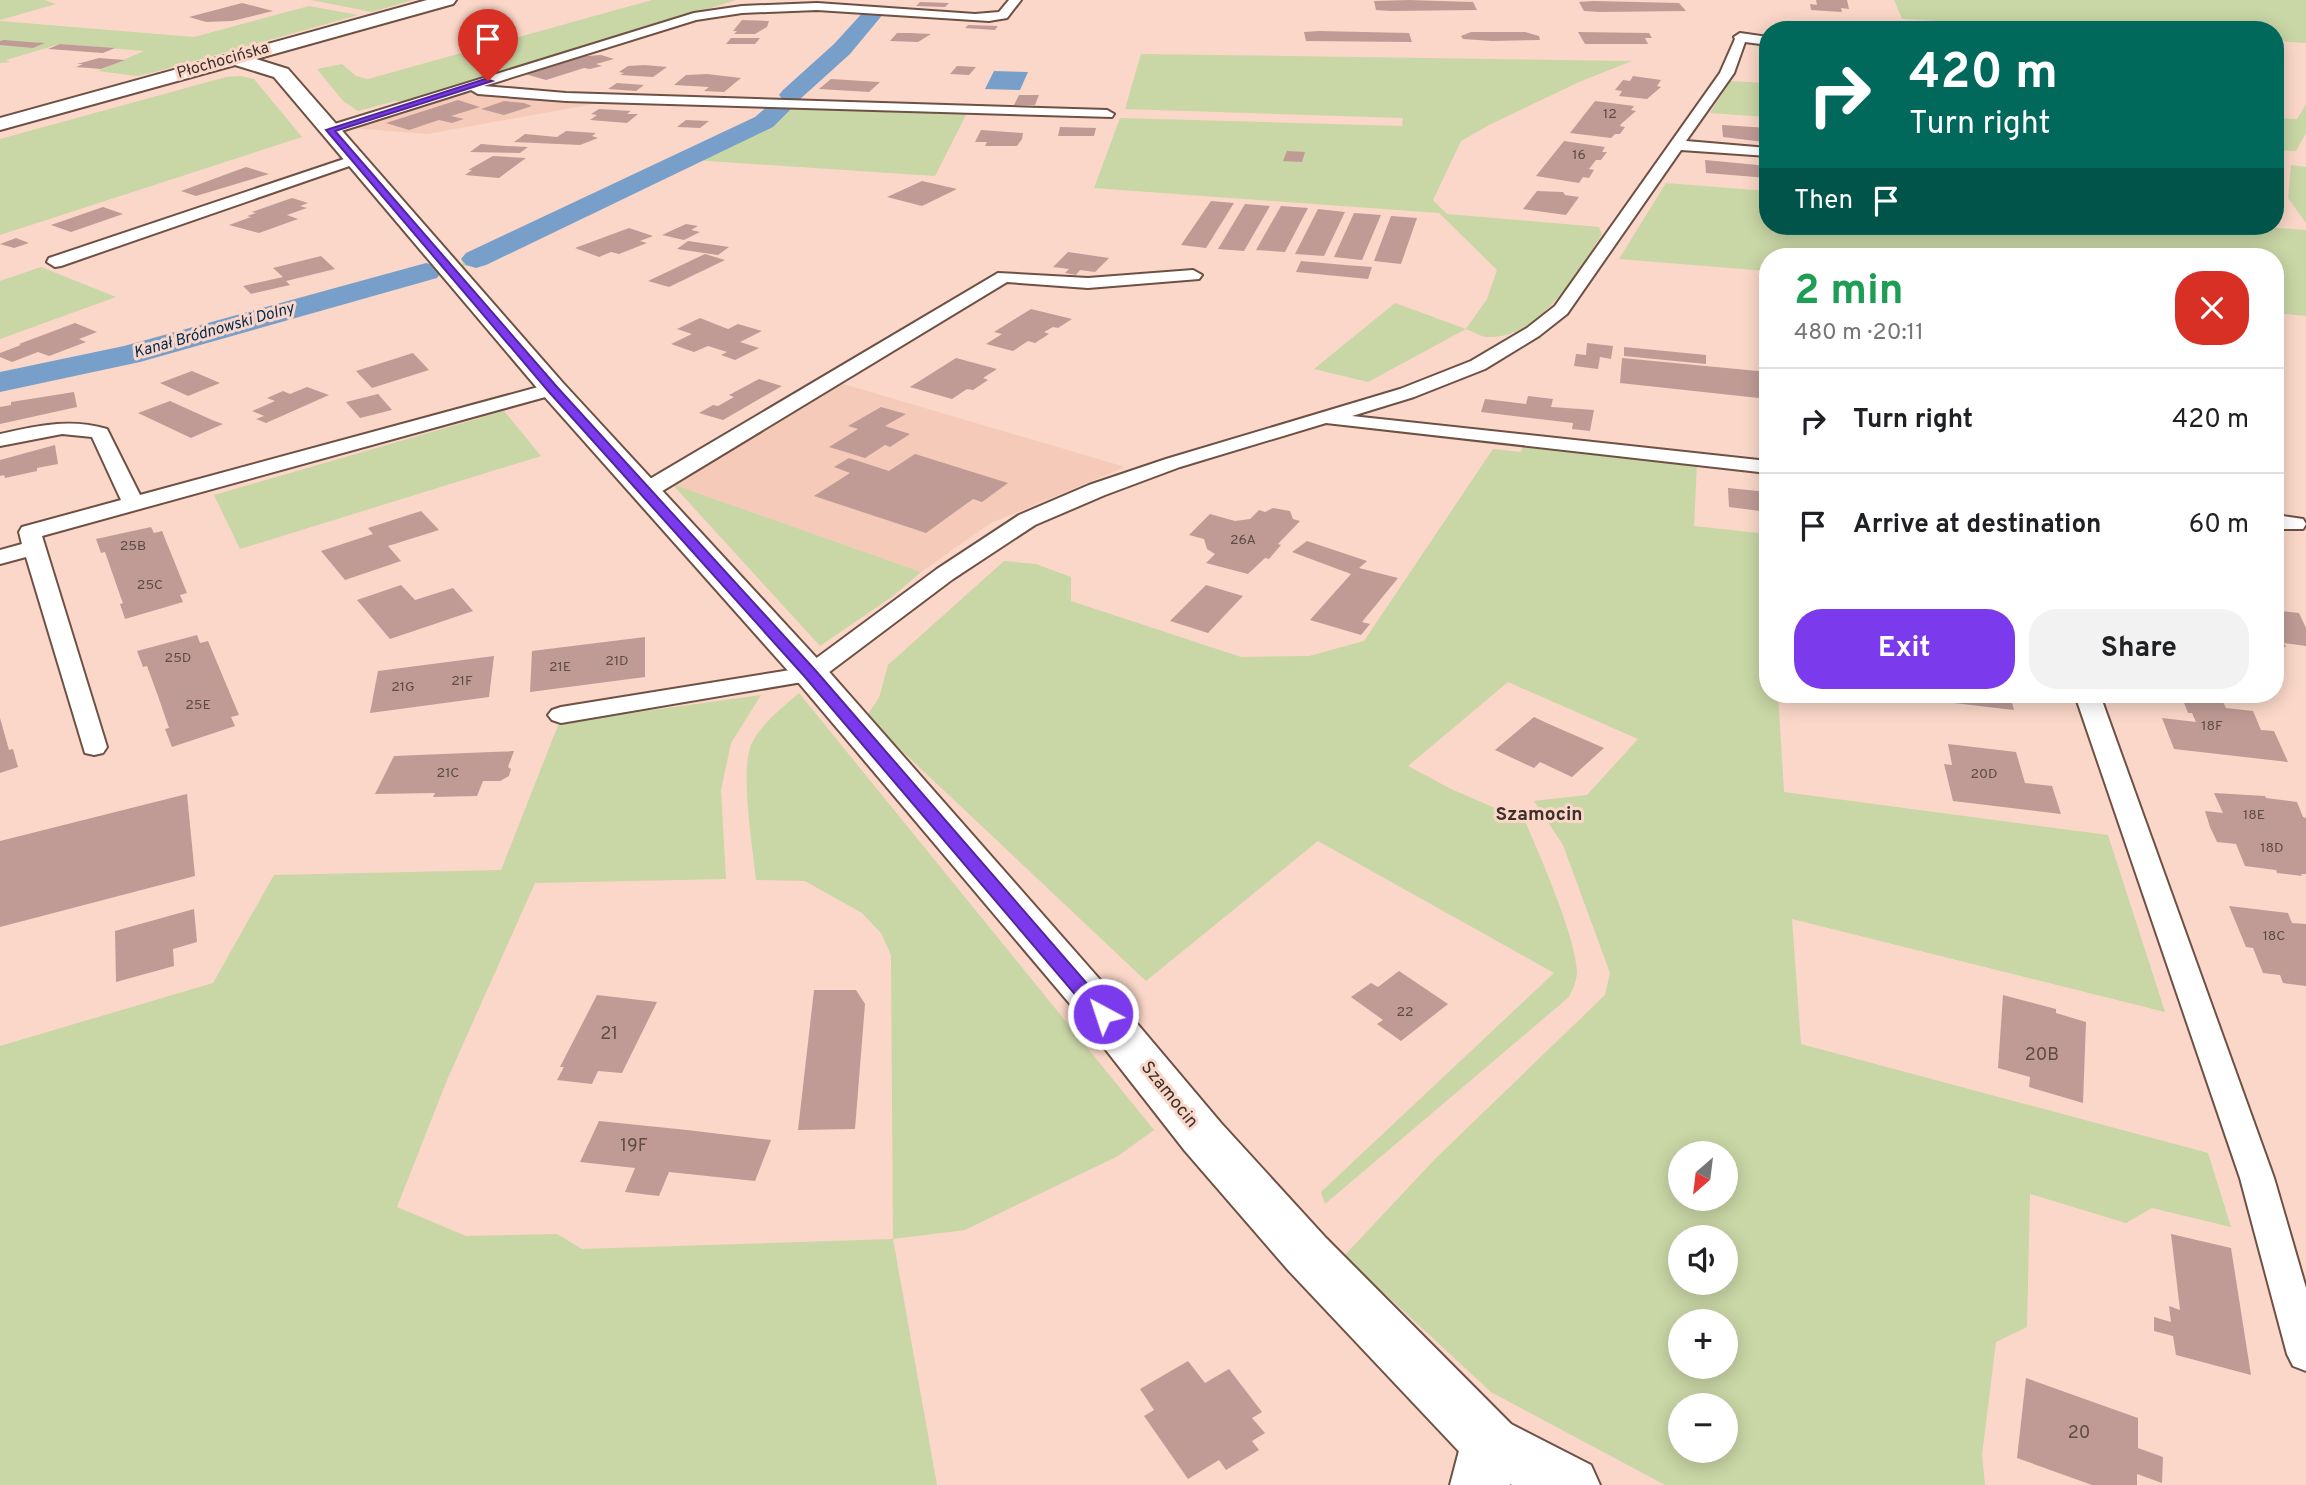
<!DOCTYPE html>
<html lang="en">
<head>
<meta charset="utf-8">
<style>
  :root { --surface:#fff; --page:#f2f2f2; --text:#202124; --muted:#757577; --line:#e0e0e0; --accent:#7c3aed }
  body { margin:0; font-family:Overpass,sans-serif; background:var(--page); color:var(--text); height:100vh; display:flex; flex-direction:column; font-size:26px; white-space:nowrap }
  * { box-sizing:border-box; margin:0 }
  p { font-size:23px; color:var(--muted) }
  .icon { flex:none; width:38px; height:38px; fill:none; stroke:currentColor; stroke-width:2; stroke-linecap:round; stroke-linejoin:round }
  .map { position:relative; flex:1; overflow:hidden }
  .panel { position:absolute; left:1759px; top:248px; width:525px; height:455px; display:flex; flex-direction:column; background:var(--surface); border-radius:28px; box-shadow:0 4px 18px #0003 }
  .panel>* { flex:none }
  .top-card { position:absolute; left:1759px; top:21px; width:525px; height:214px; border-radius:28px; box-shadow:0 4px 18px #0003; background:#00695c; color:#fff; overflow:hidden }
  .needle { width:46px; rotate:208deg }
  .fabs { position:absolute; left:1668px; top:1141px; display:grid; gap:14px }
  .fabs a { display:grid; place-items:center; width:70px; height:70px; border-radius:50%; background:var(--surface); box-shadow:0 4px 18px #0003; font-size:35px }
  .pin { position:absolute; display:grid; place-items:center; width:60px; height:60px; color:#fff; margin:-72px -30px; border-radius:50% 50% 50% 0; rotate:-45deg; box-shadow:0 0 7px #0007 }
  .pin .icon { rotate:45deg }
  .me { position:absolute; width:77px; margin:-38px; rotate:320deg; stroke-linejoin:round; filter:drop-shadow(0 0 5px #0008) }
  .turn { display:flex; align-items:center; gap:24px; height:147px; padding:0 35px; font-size:32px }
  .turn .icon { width:91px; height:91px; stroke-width:2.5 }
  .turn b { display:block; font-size:49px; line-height:60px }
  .then { display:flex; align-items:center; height:66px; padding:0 35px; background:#0003; gap:14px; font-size:26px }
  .round { display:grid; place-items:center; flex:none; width:74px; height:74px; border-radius:28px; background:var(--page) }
  .headline { display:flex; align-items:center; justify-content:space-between; height:119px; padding:0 35px }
  h1 { font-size:42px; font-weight:700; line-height:52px; color:#1e9e55 }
  .action { display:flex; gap:14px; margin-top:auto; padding:14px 35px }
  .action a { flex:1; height:80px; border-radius:28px; background:var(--accent); color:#fff; font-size:28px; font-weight:700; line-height:80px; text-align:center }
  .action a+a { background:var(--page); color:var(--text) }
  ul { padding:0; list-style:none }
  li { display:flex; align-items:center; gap:21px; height:105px; padding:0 35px; border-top:2px solid var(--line) }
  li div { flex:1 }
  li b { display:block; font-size:26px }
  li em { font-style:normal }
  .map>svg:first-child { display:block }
  .built { fill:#f5cab8 }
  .green { fill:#c9d6a5; fill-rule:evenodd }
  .water { fill:#789fca }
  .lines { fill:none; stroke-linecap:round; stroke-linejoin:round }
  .canal { fill:#789fca; fill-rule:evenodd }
  .building { fill:#c09b96 }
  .lane-casing { stroke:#6e5144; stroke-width:4 }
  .street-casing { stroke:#6e5144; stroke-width:4 }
  .secondary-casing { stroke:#6e5144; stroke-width:4 }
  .lane { fill:#fff; fill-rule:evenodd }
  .street { fill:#fff; fill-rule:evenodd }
  .secondary { fill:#fff; fill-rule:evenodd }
  .route { fill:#7c3aed; stroke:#51269a; stroke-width:2 }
  .labels { text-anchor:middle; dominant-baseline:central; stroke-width:6; stroke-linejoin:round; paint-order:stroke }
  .number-label { font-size:14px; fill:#5e4b45 }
  .far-street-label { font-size:16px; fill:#3d302a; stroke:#fad7c8 }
  .far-water-label { font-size:16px; font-style:italic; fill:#002b53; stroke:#fad7c8 }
  .near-number-label { font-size:18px; fill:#5e4b45 }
  .street-label { font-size:18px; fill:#3d302a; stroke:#fad7c8 }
  .neighbourhood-label { font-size:19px; font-weight:bold; fill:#3d302a; stroke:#fad7c8 }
</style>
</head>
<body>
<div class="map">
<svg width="2306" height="1485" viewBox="0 0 2306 1485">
  <rect width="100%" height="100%" fill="#fad7c8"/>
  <!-- built -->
  <g class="built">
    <path d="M466,93L605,102L427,134L352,128Z"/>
    <path d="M840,383L1125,467L989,524L921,572L672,484Z"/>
  </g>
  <!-- green -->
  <g class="green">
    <path d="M0,0H44L56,4L0,20Z"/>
    <path d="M311,0H413L372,12Z"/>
    <path d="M652,0H736L408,102L395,101L358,111L343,101L317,69L342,64L356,76L368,79Z"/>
    <path d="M1894,0H2306V43L2275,41V30H2089L1902,19Z"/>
    <path d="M309,6L358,15L155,72L137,76L98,71L144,51L60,44L6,60L10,62L0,63V21L194,37Z"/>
    <path d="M867,12H880L847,49L797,99H783L837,49Z"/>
    <path d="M1141,54L1632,61L1579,82L1489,125L1461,141L1433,200L1447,214L1599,227L1602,234C1577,273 1540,339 1487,337C1481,337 1472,331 1466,329L1368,382L1314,369L1395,303L1466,329L1487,299L1497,270L1439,213L1094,188L1120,118L1402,126L1403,118L1125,109Z"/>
    <path d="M241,76L254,79L302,137L0,235V139L226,77Z"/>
    <path d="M1730,81L1767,83V117L1710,113Z"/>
    <path d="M2306,104V133L2296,151L2275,150V118L2297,119Z"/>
    <path d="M775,107L967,113L935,176L693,160L463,267L462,261L758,122Z"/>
    <path d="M2291,165L2306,167V223L2288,198Z"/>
    <path d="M1666,183L1767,191L1768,226H2252L2306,230V316L2275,313V257H1768L1767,271L1619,259Z"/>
    <path d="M41,267L116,297L0,339V281Z"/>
    <path d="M427,268L433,272L123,360L0,385V379L110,357Z"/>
    <path d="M504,411L541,456L240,549L214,495Z"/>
    <path d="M1523,446L1697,465L1694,526L1767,534L1768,695H1778L1784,792L2108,835L2165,1012L1792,919L1801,1044L2208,1153L2231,1227L2152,1208L2126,1223L2030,1194L2027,1327L1996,1342L1982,1455L1985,1485H1665L1491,1392L1344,1256L1436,1158L1605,995L1610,973L1563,845L1534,801L1587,795L1638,739L1508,682L1408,766L1451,789L1525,821C1540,856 1575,935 1577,971C1577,980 1573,989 1569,997L1325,1204L1321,1192L1554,973L1318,841L1146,981L866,717L879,698L888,665L1004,561L1036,564L1071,577V601L1241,657L1309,656L1364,641L1493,449L1521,452ZM1680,1153H1726V1199H1680ZM1680,1237H1726V1283H1680ZM1680,1321H1726V1367H1680ZM1680,1405H1726V1451H1680Z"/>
    <path d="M672,484L921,572L893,596L820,646Z"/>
    <path d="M799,693L1154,1130L1118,1156L965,1230L893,1239L937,1485H0V1046L213,983L274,875L501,870L559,723L761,695L731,743L721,790L726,879L535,883L447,1080L397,1207L466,1236L557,1234L582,1249L893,1239L891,955L881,933L862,913L805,881L756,880C753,848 740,773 751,745C760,725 783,707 799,693Z"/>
  </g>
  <!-- water -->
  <path class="water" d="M994,71L1028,72L1020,90L985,89Z"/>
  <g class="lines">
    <!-- canal -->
    <g class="canal">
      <path d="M873,7L880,9L884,13L850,54L799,100H783L779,95L783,90L834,44L866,9Z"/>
      <path d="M779,102L788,104L791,109L773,127L486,265L476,268L466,265L461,259L466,253L755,117L770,104Z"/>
      <path d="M426,263L437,266L441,272L437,278L140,362L0,392V372L124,346Z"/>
    </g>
  </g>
  <!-- building -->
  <g class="building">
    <path d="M1409,0L1473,2L1477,10L1391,11L1376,10L1374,1Z"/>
    <path d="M1816,0H1847L1849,9L1841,8L1842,12L1811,10L1810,4L1817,5Z"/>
    <path d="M1593,1L1679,3L1686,11L1600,12L1584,11L1579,2Z"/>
    <path d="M920,2L949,3L945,7L916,6Z"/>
    <path d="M242,3L273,11L232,21L206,22L189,17Z"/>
    <path d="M742,20L769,21L767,27L755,34H734L737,31H733Z"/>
    <path d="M1782,23L1860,28V30H1782Z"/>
    <path d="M968,25L998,26L995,30L965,28Z"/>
    <path d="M1319,31L1409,33L1412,42L1306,41L1304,32Z"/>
    <path d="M1471,32H1525L1539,36L1540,40L1492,41L1463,39L1461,36Z"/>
    <path d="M1578,32L1649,33L1652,38H1645L1648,44H1585Z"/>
    <path d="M897,33H910L931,34L918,42L890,41Z"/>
    <path d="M731,38H760L755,44H726Z"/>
    <path d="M4,40L29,42L45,43L33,48L0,45V41Z"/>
    <path d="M60,44L87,46L115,48L103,53L48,49Z"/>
    <path d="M601,55L614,59L596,64L602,66L590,69L584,68L546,80L525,74L586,56Z"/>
    <path d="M99,58L125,60L101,69L76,67L83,64H77Z"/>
    <path d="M628,66L645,65L667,67L653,77L620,75L624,73L619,72Z"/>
    <path d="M957,66L976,67L969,75L950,74Z"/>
    <path d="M707,74L741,78L724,92L704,91L709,87L674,85L686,75Z"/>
    <path d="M1633,76L1661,80L1657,86L1661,87L1647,99L1619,96L1622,91L1615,90L1623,80L1630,81Z"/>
    <path d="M831,79L880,82L869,92L819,89Z"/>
    <path d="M617,83L644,85L636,91L608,89Z"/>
    <path d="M1019,95H1039L1035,105H1014Z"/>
    <path d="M458,100L480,107L451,116L464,119L452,123L439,120L409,130L386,123Z"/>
    <path d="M504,101L524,103L532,106L504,115L481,109Z"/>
    <path d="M1595,101L1634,106L1631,110L1636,111L1621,124L1620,126L1625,127L1620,134H1615L1611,138L1570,133Z"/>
    <path d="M599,109L631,111L627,114H638L627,123L590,120L597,115L591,114Z"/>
    <path d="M686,120L709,121L700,128L677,127Z"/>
    <path d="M1722,125L1768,128V140L1764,142L1723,137Z"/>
    <path d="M1060,127L1096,128L1094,136H1058Z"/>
    <path d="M981,130L1023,133L1022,139L1017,146H985L987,142H975Z"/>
    <path d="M566,131L596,133L592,136L598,138L580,145L514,142L525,134L557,137Z"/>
    <path d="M1564,141L1605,147L1602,152H1607L1601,160H1596L1589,169L1594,170L1589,178L1583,177L1579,183L1536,176Z"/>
    <path d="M481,144L506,146L528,147L520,153L470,152Z"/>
    <path d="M1287,151L1305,152L1302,162L1283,161Z"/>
    <path d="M493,156L526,158L499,178L465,175L472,170H468Z"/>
    <path d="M1705,160L1768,166V178L1706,173Z"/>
    <path d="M246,167L269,174L196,196L181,191Z"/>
    <path d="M922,181L957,189L922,206L887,197Z"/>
    <path d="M1537,191L1563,192L1565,195L1579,197L1566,215L1523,209Z"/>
    <path d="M292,198L308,203L300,206L307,208L287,215L298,219L259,233L229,225L251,217L247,216L256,213L252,212Z"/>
    <path d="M1211,201L1234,203L1206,248L1181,245Z"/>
    <path d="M1245,204L1270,206L1244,251L1218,249Z"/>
    <path d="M1281,206L1308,208L1285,252L1256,250Z"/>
    <path d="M103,207L123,214L71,232L51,225Z"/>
    <path d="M1318,209L1345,212L1324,256L1295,254Z"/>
    <path d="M1354,213L1381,215L1362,260L1334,257Z"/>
    <path d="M1391,216L1417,218L1401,264L1374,261Z"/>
    <path d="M686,224L698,226L691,230L700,232L684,240L662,235Z"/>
    <path d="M629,228L653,236L640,241L647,243L619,254L611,252L599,257L575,248Z"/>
    <path d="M16,238L29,243L14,248L0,244Z"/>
    <path d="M688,241L729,247L718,255L677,249Z"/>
    <path d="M1068,252L1109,258L1095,272L1080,270L1076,275L1065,273L1069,269L1053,267Z"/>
    <path d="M705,254L725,260L669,287L648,281Z"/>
    <path d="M321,256L335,269L286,281L290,285L251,294L243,286L283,277L273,268Z"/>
    <path d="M1301,261L1345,265L1372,267L1368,279L1296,272Z"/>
    <path d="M1031,309L1072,319L1058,328L1053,327L1044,332L1049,334L1035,343L1028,341L1013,351L986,344L1002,334L994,332Z"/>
    <path d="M700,318L728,329L738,324L762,331L740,342L759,348L735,360L721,355L727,352L708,346L694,352L671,344L692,334L677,329Z"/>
    <path d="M75,323L97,332L79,339L86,342L49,356L38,352L12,362L0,357V353L21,345L19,344Z"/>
    <path d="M1587,343L1613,346L1611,359L1600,357L1598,369L1574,366L1576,354L1586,355Z"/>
    <path d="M1624,347L1706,355V364L1624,356Z"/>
    <path d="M413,353L429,370L372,388L356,371Z"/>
    <path d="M956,358L997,369L983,378L988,380L973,390L967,389L952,399L910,387Z"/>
    <path d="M1622,358L1768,372V399L1620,383Z"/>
    <path d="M192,371L220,383L188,396L160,383Z"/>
    <path d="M759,379L782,386L723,420L699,413L713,405L718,406L734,397L729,395Z"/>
    <path d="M307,387L329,395L266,423L256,419L264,416L252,411L275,401L267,398L283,391L290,394Z"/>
    <path d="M74,392L77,407L0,424V407L11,405V402Z"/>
    <path d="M378,394L392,410L360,418L346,402Z"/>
    <path d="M1528,396L1553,399L1551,407L1594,410L1590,431L1572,429L1573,423L1481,412L1485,399L1526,404Z"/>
    <path d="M170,401L212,420L223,424L191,438L138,413Z"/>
    <path d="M881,407L906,414L885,426L910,434L890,447L885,445L865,458L829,447L858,429L848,426Z"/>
    <path d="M55,445L58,464L37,468V471L5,478L4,475L0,476V460Z"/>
    <path d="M915,454L1008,483L982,502L973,499L926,533L814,496L850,473L834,467L849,458L889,471Z"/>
    <path d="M1728,488L1768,492V512L1729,507Z"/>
    <path d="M1273,508L1290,511L1293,519L1300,521L1278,544L1281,545L1269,559L1265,558L1248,574L1206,563L1215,554L1207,549L1204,539L1189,535L1210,514L1235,521L1250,519L1259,510L1265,512Z"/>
    <path d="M421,511L439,530L388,546L401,561L345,580L321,551L373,534L368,528Z"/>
    <path d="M151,527L154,533L162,531L187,593L180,595L183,602L125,619L120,604L123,603L121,598L105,552L101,553L96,539Z"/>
    <path d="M1307,541L1367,561L1359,568L1398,578L1362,622L1370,624L1361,635L1310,620L1351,574L1292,552Z"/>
    <path d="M401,585L415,600L453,588L473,611L390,639L357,600Z"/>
    <path d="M1206,585L1243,596L1208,633L1170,621Z"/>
    <path d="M2275,610L2299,613L2306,628V646L2284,643L2286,647L2275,646Z"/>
    <path d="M197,635L200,643L208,641L239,715L231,717L235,726L172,747L165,729L169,728L158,696L147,666L143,667L137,651Z"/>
    <path d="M645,637V677L530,692L532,651Z"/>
    <path d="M494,656L489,697L370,713L378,671Z"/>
    <path d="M1952,695H2010L2014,710L1954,703Z"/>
    <path d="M2181,695L2220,696L2226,708L2253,711L2261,730L2274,731L2288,762L2174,749L2162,718L2196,722L2192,713H2188Z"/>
    <path d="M1534,717L1549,724L1604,748L1572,777L1540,762L1534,768L1495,750Z"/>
    <path d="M0,718L9,750L13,749L18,767L0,773Z"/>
    <path d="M1948,744L2016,752L2025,783L2052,786L2061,814L1953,801L1944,764L1952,765Z"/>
    <path d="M514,751L508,767L511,769L509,776L500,781H483L477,796L433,797L435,793L375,794L394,756Z"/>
    <path d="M2214,793L2265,796L2266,798L2297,802L2303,817L2306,818V874H2301L2302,876L2277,873L2276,870L2245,866L2236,844L2217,842L2210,827L2205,811L2223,813Z"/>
    <path d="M187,794L195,876L0,927V841Z"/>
    <path d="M2229,906L2288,913L2292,923L2306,924V986L2283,983L2280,975L2263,973L2253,948L2246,947Z"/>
    <path d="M194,909L197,942L173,949L174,966L116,982L115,931Z"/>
    <path d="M1399,971L1448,1004L1401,1041L1377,1024L1383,1020L1351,997L1371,983L1378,987Z"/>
    <path d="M814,990H856L865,1004L855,1129L798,1130Z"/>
    <path d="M597,995L657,1002L622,1073L598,1071L592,1084L557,1080L564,1067H560Z"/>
    <path d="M2003,995L2056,1009V1013L2086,1022L2083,1103L2029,1087L2030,1077L1998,1068Z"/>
    <path d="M599,1121L687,1130L771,1140L755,1181L669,1172L659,1196L625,1192L635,1168L580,1162Z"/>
    <path d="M2171,1234L2231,1248L2251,1375L2176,1355L2173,1336L2154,1331V1317L2171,1322L2169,1306L2180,1310Z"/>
    <path d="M1188,1361L1205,1383L1229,1369L1262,1412L1252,1418L1265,1433L1252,1441L1259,1450L1226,1470L1219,1460L1188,1479L1144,1416L1154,1410L1140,1389Z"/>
    <path d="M2026,1378L2138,1418V1448L2163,1457L2162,1483L2137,1474V1485H2092L2017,1458Z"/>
  </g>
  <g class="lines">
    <!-- lane casing -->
    <g class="lane-casing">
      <g id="lane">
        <path d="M1009,0H1021L1007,18L989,21L817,10L742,13L696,20L484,86L566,93L1107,110L1114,114L1112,117L566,101L478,94L471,90L335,133H325L323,130L325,127L694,13L742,6L817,3L975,14L999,12Z"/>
        <path d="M1740,33L1768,37V45L1745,42L1734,73L1686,141L1768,148V156L1681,150L1567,314L1539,336L1485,369L1414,397L1352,416L1768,461V473L1326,423L1180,467L1105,495L1035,525L953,579L820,679L561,723L552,720L548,715L552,710L561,707L803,668L937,569L1019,515L1089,485L1166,459L1400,389L1471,361L1527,328L1555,306L1720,73L1735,39L1734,37Z"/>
        <path d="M356,155L363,159L361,162L61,266L55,267L47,262L49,258Z"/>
        <path d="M1193,270L1202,275L1199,279L1088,288L1007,282L654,496H638L635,491L638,486L998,273L1088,278Z"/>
        <path d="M553,383L563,389L560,393L42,536L107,747L103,753L94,755L85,753L26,557L0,564V550L22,544L19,532L22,527L121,500L92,437L62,434L0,446V434C38,426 69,418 107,429L140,495Z"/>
        <path d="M2275,515L2303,519L2306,524L2303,529H2275Z"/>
        <path d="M2075,695H2100L2274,1178L2306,1288V1371L2293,1366L2287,1354L2240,1178Z"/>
      </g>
    </g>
    <!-- street casing -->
    <g class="street-casing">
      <path id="street" d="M1490,1416L1511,1424L1519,1443L1510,1485H1450L1461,1443L1469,1424Z"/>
    </g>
    <!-- secondary casing -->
    <g class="secondary-casing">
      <path id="secondary" d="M427,0H456L453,4L256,59L288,69L563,383L824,666L1102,982L1221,1123L1326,1238L1511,1424L1591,1465L1600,1485H1512L1469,1462L1288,1270L1185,1151L1070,1004L798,682L543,395L274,77L235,65L0,130V118Z"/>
    </g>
    <!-- lane -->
    <use href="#lane" class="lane"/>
    <!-- street -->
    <use href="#street" class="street"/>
    <!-- secondary -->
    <use href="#secondary" class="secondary"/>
  </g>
  <!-- route -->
  <path class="route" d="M485,79L492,81L335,131L557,387L816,671L1109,1009L1112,1014L1109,1019H1096L805,677L549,392L326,130Z"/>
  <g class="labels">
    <!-- number labels -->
    <g class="number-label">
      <text x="1610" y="114">12</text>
      <text x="1579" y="155">16</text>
      <text x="1243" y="540">26A</text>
      <text x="133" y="546">25B</text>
      <text x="150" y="585">25C</text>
      <text x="178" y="658">25D</text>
      <text x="617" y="661">21D</text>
      <text x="560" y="667">21E</text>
      <text x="462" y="681">21F</text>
      <text x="403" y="687">21G</text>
      <text x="198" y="705">25E</text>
      <text x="2212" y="726">18F</text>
      <text x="448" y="773">21C</text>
      <text x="1984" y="774">20D</text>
      <text x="2254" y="815">18E</text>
      <text x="2272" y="848">18D</text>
      <text x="2274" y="936">18C</text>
      <text x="1405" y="1012">22</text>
    </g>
    <!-- far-street labels -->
    <g class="far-street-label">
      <text transform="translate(223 61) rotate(-16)">Płochocińska</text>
    </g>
    <!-- far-water labels -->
    <g class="far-water-label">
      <text transform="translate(214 331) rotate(-16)">Kanał Bródnowski Dolny</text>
    </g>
    <!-- near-number labels -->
    <g class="near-number-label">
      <text x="609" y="1034">21</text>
      <text x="2042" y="1055">20B</text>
      <text x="634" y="1146">19F</text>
      <text x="2079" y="1433">20</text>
    </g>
    <!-- street labels -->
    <g class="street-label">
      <text transform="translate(1169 1095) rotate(51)">Szamocin</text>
    </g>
    <!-- neighbourhood labels -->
    <g class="neighbourhood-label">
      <text x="1539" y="815">Szamocin</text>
    </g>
  </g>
</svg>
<div class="fabs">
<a><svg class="needle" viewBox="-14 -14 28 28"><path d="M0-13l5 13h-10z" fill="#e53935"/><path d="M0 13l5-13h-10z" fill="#757577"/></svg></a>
<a><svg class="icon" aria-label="sound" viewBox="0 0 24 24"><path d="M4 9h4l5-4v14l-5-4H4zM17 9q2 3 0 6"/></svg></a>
<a>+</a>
<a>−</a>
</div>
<div class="pin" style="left:488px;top:81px;background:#d93025"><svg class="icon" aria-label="arrive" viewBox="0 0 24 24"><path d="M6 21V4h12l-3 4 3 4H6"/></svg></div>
<svg class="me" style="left:1103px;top:1014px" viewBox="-20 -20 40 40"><circle r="17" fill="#7c3aed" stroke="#fff" stroke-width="3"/><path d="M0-11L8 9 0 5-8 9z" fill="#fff"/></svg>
<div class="top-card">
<div class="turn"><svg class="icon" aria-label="right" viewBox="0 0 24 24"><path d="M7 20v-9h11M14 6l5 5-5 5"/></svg><div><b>420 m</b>Turn right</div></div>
<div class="then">Then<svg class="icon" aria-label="arrive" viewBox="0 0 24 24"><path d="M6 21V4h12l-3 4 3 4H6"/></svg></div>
</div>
<section class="panel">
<div class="headline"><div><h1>2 min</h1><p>480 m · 20:11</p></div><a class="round" style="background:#d93025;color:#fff"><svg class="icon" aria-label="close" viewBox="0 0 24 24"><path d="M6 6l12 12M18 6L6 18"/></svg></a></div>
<ul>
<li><svg class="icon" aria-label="right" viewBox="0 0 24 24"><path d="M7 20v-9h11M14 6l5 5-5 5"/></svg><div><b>Turn right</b></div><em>420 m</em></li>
<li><svg class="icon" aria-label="arrive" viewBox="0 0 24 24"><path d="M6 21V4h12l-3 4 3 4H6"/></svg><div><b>Arrive at destination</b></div><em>60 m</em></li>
</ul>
<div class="action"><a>Exit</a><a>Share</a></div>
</section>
</div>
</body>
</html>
